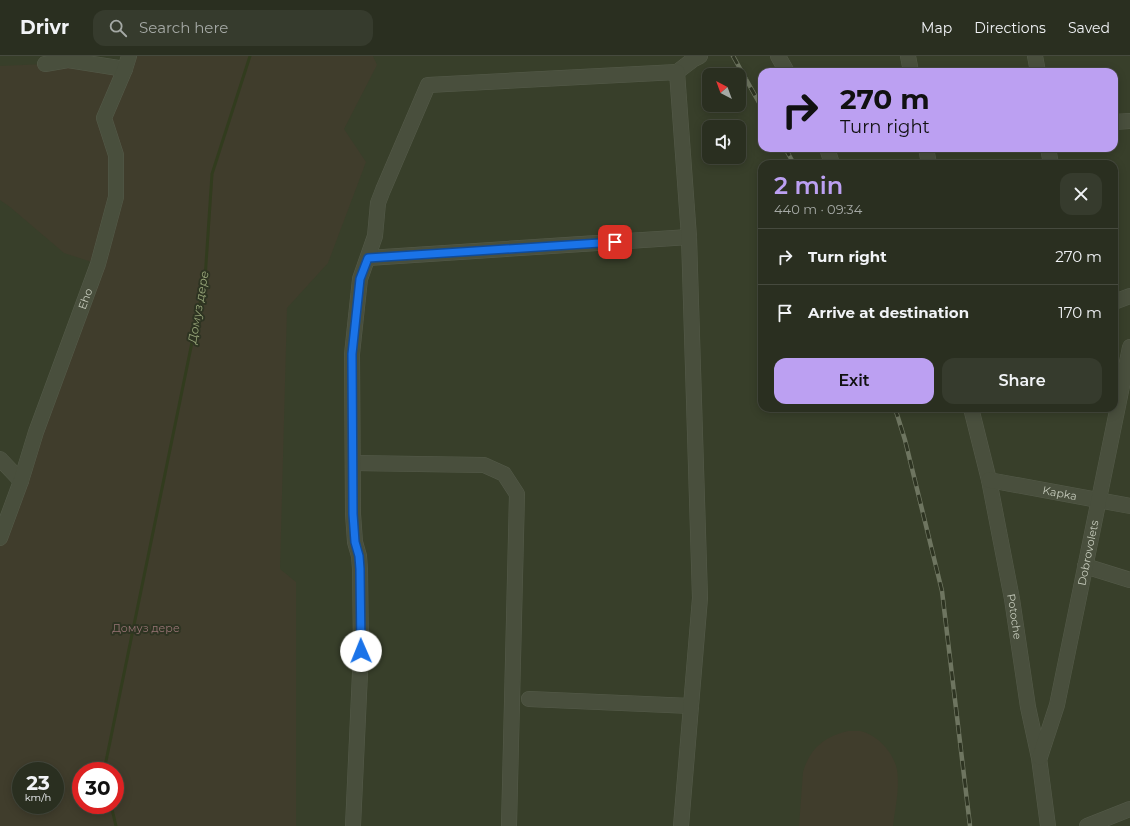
<!DOCTYPE html>
<html lang="en">
<head>
<meta charset="utf-8">
<style>
  :root { --surface:#2a2f20; --page:#363b2d; --text:#f1f3f6; --muted:#a5a9a5; --line:#464a3e; --accent:#bca0f2 }
  body { margin:0; font-family:Montserrat,sans-serif; background:var(--page); color:var(--text); height:100vh; display:flex; flex-direction:column; font-size:15px; white-space:nowrap }
  * { box-sizing:border-box; margin:0 }
  p { font-size:13px; color:var(--muted) }
  .icon { flex:none; width:22px; height:22px; fill:none; stroke:currentColor; stroke-width:2; stroke-linecap:round; stroke-linejoin:round }
  .map { position:relative; flex:1; overflow:hidden }
  .panel { position:absolute; left:758px; top:104px; width:360px; height:252px; display:flex; flex-direction:column; background:var(--surface); border-radius:12px; box-shadow:0 2px 10px #0003,0 0 0 1px var(--line) }
  .panel>* { flex:none }
  .hud { position:absolute; left:758px; top:12px; width:360px; height:84px; border-radius:12px; box-shadow:0 2px 10px #0003,0 0 0 1px var(--line); background:#bca0f2; color:#111; overflow:hidden }
  .needle { width:26px; rotate:319deg }
  .buttons { position:absolute; left:702px; top:12px; display:grid; gap:8px }
  .buttons a { display:grid; place-items:center; width:44px; height:44px; border-radius:8px; background:var(--surface); box-shadow:0 2px 10px #0003,0 0 0 1px var(--line); font-size:20px }
  .speed { position:absolute; left:12px; top:706px; display:flex; gap:8px; font-size:20px; font-weight:700; text-align:center }
  .speed>* { display:grid; place-content:center; width:52px; height:52px; border-radius:50%; background:var(--surface); box-shadow:0 2px 10px #0003,0 0 0 1px var(--line); line-height:1 }
  .speed small { font-size:10px; font-weight:400 }
  .speed .limit { border:6px solid #d22; background:#fff; color:#111 }
  .pin { position:absolute; display:grid; place-items:center; width:34px; height:34px; color:#fff; margin:-17px; border-radius:8px; box-shadow:0 2px 6px #0006 }
  .me { position:absolute; width:44px; margin:-22px; rotate:359deg; stroke-linejoin:round; filter:drop-shadow(0 0 3px #0008) }
  .turn { display:flex; align-items:center; gap:14px; height:84px; padding:0 16px; font-size:18px }
  .turn .icon { width:52px; height:52px; stroke-width:2.5 }
  .turn b { display:block; font-size:28px; line-height:34px }
  .round { display:grid; place-items:center; flex:none; width:42px; height:42px; border-radius:12px; background:var(--page) }
  .overview { display:flex; align-items:center; justify-content:space-between; height:68px; padding:0 16px }
  h1 { font-size:24px; font-weight:600; line-height:30px; color:var(--accent) }
  .button { display:flex; gap:8px; margin-top:auto; padding:8px 16px }
  .button a { flex:1; height:46px; border-radius:12px; background:var(--accent); color:#111; font-size:16px; font-weight:600; line-height:46px; text-align:center }
  .button a+a { background:var(--page); color:var(--text) }
  ul { padding:0; list-style:none }
  li { display:flex; align-items:center; gap:12px; height:56px; padding:0 16px; border-top:1px solid var(--line) }
  li div { flex:1 }
  li b { display:block; font-size:15px }
  li em { font-style:normal }
  header { display:flex; align-items:center; gap:24px; box-sizing:border-box; height:56px; padding:0 20px; background:var(--surface); border-bottom:1px solid var(--line) }
  header strong { font-size:19px }
  nav { display:flex; gap:22px; margin-inline-start:auto; font-size:14px }
  .search { width:280px; height:36px; background:var(--page); display:flex; align-items:center; gap:10px; box-sizing:border-box; padding:0 14px; border-radius:12px; color:var(--muted); font-size:15px }
  .map>svg:first-child { display:block }
  .green { fill:#403d2c; fill-rule:evenodd }
  .lines { fill:none; stroke-linecap:round; stroke-linejoin:round }
  .stream { stroke:#323c1e; stroke-width:3 }
  .minor-casing { stroke:#555b4a; stroke-width:16 }
  .minor { stroke:#494f3d; stroke-width:15 }
  .rail-casing { stroke:#6e7560; stroke-width:4.5 }
  .rail { stroke:#2e3422; stroke-width:3; stroke-dasharray:9; stroke-linecap:butt }
  .route-casing { stroke:#114b97; stroke-width:10 }
  .route { stroke:#1a73e8; stroke-width:7 }
  .labels { text-anchor:middle; dominant-baseline:central; stroke-width:4; stroke-linejoin:round; paint-order:stroke }
  .street-label { font-size:11px; fill:#c4c9ba; stroke:#2e3422 }
  .park-label { font-size:11px; fill:#977475; stroke:#2e3422 }
  .water-label { font-size:12px; font-style:italic; fill:#96a478; stroke:#2e3422 }
</style>
</head>
<body>
<header>
<strong>Drivr</strong>
<div class="search"><svg class="icon" aria-label="search" viewBox="0 0 24 24"><circle cx="10" cy="10" r="6"/><path d="M15 15l6 6"/></svg>Search here</div>
<nav><a>Map</a><a>Directions</a><a>Saved</a></nav>
</header>
<div class="map">
<svg width="1130" height="770" viewBox="0 0 1130 770">
  <rect width="100%" height="100%" fill="#383f2a"/>
  <!-- green -->
  <g class="green">
    <path d="M129,0H373L377,9L344,73L366,106L328,207L287,252L280,513L296,526V770H0V473L98,208L64,197L10,151L0,144V10L45,8L125,13ZM21,715H55V749H21ZM81,715H115V749H81Z"/>
    <path d="M848,675C852,675 856,675 860,675C878,679 894,697 897,714C900,732 895,752 893,770H799L803,716C810,692 825,680 848,675Z"/>
  </g>
  <g class="lines">
    <!-- stream -->
    <g class="stream">
      <path d="M104,715L205,223L212,118L250,0"/>
      <path d="M111,749L116,770"/>
    </g>
    <!-- minor casing -->
    <g class="minor-casing">
      <g id="minor">
        <path d="M778,0L787,16"/>
        <path d="M908,0L911,16"/>
        <path d="M1035,0L1038,16"/>
        <path d="M45,8L68,4L125,13"/>
        <path d="M677,16L694,3L700,0"/>
        <path d="M1114,66L1130,65"/>
        <path d="M827,92L832,108"/>
        <path d="M926,92L929,108"/>
        <path d="M1048,92L1051,108"/>
        <path d="M368,202L689,181"/>
        <path d="M1114,246L1130,240"/>
        <path id="s1" d="M971,352L989,424L1012,543L1028,651L1039,702L1048,770"/>
        <path d="M0,403L21,425"/>
        <path d="M353,407L484,409L504,418L517,438L509,770"/>
        <path id="s2" d="M989,424L1130,450"/>
        <path id="s3" d="M0,482L21,425L36,376L98,208L116,141V99L104,62L125,13L129,0"/>
        <path d="M1085,510L1130,524"/>
        <path d="M529,643L691,650"/>
        <path id="s4" d="M1040,701L1057,649L1130,291"/>
        <path d="M353,770L361,595L360,513L359,500L355,486L353,458L352,298L360,223L375,180L378,147L383,134L428,29L677,16L689,181L700,542L681,770"/>
        <path d="M1087,770L1130,753"/>
      </g>
    </g>
    <!-- minor -->
    <use href="#minor" class="minor"/>
    <!-- rail casing -->
    <g class="rail-casing">
      <g id="rail">
        <path d="M733,0L762,52"/>
        <path d="M785,92L794,108"/>
        <path d="M895,352L905,384L942,535L970,770"/>
      </g>
    </g>
    <!-- rail -->
    <use href="#rail" class="rail"/>
  </g>
  <g class="lines">
    <!-- route casing -->
    <g class="route-casing">
      <path id="route" d="M361,595L360,513L359,500L355,486L353,458L352,298L360,223L368,202L615,186"/>
    </g>
    <!-- route -->
    <use href="#route" class="route"/>
  </g>
  <g class="labels">
    <!-- street labels -->
    <g class="street-label">
      <text stroke="none"><textPath href="#s3" startOffset="254">Eho</textPath></text>
      <text stroke="none"><textPath href="#s2" startOffset="72">Kapka</textPath></text>
      <text stroke="none"><textPath href="#s4" startOffset="210">Dobrovolets</textPath></text>
      <text stroke="none"><textPath href="#s1" startOffset="213">Potoche</textPath></text>
    </g>
    <!-- park labels -->
    <g class="park-label">
      <text x="146" y="572">Домуз дере</text>
    </g>
    <!-- water labels -->
    <g class="water-label">
      <text transform="translate(198 251) rotate(-80)">Домуз дере</text>
    </g>
  </g>
</svg>
<div class="buttons">
<a><svg class="needle" viewBox="-14 -14 28 28"><path d="M0-13l5 13h-10z" fill="#e53935"/><path d="M0 13l5-13h-10z" fill="#a5a9a5"/></svg></a>
<a><svg class="icon" aria-label="sound" viewBox="0 0 24 24"><path d="M4 9h4l5-4v14l-5-4H4zM17 9q2 3 0 6"/></svg></a>
</div>
<div class="speed"><div>23<small>km/h</small></div><div class="limit">30</div></div>
<div class="pin" style="left:615px;top:186px;background:#d93025"><svg class="icon" aria-label="arrive" viewBox="0 0 24 24"><path d="M6 21V4h12l-3 4 3 4H6"/></svg></div>
<svg class="me" style="left:361px;top:595px" viewBox="-20 -20 40 40"><circle r="19" fill="#fff"/><path d="M0-13L10 11 0 6-10 11z" fill="#1a73e8"/></svg>
<div class="hud">
<div class="turn"><svg class="icon" aria-label="right" viewBox="0 0 24 24"><path d="M7 20v-9h11M14 6l5 5-5 5"/></svg><div><b>270 m</b>Turn right</div></div>
</div>
<section class="panel">
<div class="overview"><div><h1>2 min</h1><p>440 m · 09:34</p></div><a class="round"><svg class="icon" aria-label="close" viewBox="0 0 24 24"><path d="M6 6l12 12M18 6L6 18"/></svg></a></div>
<ul>
<li><svg class="icon" aria-label="right" viewBox="0 0 24 24"><path d="M7 20v-9h11M14 6l5 5-5 5"/></svg><div><b>Turn right</b></div><em>270 m</em></li>
<li><svg class="icon" aria-label="arrive" viewBox="0 0 24 24"><path d="M6 21V4h12l-3 4 3 4H6"/></svg><div><b>Arrive at destination</b></div><em>170 m</em></li>
</ul>
<div class="button"><a>Exit</a><a>Share</a></div>
</section>
</div>
</body>
</html>
